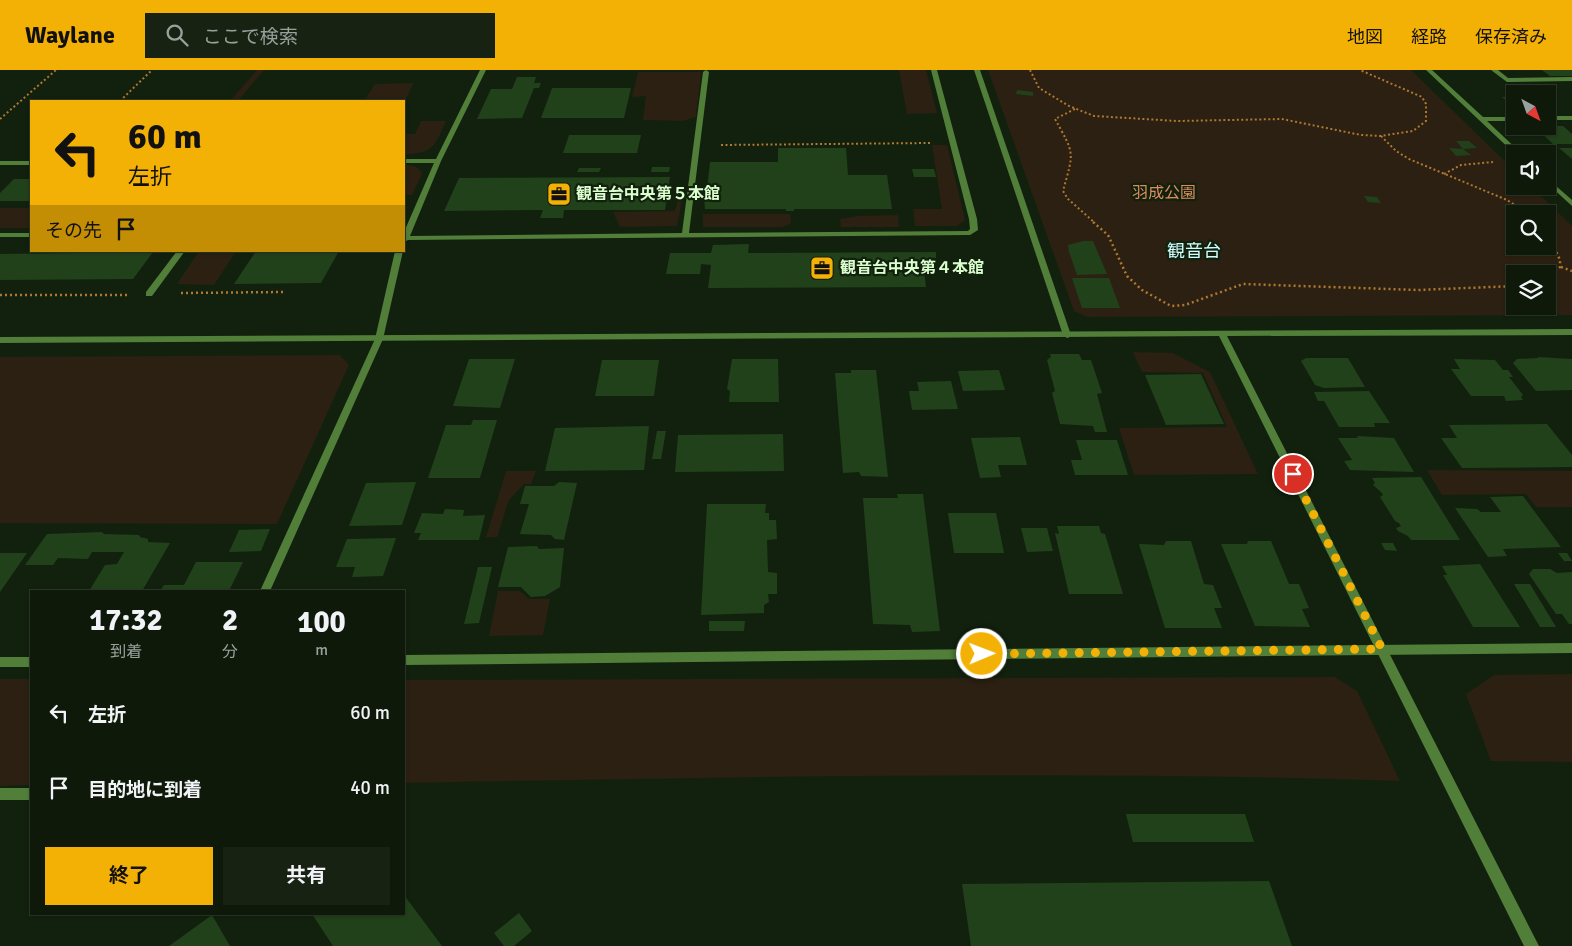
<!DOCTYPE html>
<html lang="ja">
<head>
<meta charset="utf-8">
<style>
  :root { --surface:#0e190a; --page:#172213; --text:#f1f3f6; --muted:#9ba09c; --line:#2e382b; --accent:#f4b105 }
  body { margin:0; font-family:Signika,"Noto Sans JP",sans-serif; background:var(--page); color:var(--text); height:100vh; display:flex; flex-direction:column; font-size:19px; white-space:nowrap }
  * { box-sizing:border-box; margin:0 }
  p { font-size:16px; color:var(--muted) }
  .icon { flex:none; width:28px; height:28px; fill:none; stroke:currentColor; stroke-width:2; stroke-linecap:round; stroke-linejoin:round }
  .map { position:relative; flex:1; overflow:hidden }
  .sheet { position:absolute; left:30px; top:520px; width:375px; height:325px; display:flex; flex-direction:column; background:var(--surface); border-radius:0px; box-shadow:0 1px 4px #0004,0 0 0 1px var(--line) }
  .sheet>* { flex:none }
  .guide { position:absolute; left:30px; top:30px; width:375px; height:152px; border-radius:0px; box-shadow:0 1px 4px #0004,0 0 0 1px var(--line); background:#f4b105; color:#111; overflow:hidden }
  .needle { width:32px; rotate:139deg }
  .fabs { position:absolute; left:1506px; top:15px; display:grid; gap:10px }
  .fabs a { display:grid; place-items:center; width:50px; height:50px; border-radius:0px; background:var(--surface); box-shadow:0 1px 4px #0004,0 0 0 1px var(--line); font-size:25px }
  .pin { position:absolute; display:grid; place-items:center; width:42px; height:42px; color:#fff; margin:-21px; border:2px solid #fff; border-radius:50%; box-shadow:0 1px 5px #0007 }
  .me { position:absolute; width:55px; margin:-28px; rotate:89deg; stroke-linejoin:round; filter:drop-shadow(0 0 4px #0008) }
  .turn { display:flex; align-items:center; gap:18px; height:105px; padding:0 15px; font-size:22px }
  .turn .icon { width:65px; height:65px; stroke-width:2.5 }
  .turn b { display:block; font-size:35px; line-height:42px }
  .then { display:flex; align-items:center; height:48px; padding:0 15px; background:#0003; gap:10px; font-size:19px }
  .eta { display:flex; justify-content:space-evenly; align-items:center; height:85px; text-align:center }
  .eta b { font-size:30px; font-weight:700; line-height:35px }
  .button { display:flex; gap:10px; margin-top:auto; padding:10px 15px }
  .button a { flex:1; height:58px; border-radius:0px; background:var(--accent); color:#111; font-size:20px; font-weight:700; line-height:58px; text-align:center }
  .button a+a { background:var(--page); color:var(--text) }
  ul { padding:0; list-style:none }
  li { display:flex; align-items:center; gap:15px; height:75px; padding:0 15px }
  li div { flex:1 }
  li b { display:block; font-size:19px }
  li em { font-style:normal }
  header { display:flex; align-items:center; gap:30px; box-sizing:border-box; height:70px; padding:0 25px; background:var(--accent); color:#111 }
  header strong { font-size:24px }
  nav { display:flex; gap:28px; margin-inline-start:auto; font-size:18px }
  .search { width:350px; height:45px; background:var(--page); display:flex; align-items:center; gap:12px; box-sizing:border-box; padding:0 18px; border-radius:0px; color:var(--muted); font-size:19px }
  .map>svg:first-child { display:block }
  .green { fill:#2b2011; fill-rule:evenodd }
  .building { fill:#21411a }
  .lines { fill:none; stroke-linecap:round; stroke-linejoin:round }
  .path-far1 { stroke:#b07830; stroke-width:2; stroke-dasharray:2 2.5; stroke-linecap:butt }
  .path { stroke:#b07830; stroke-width:2.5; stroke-dasharray:2 3; stroke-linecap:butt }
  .service { fill:#517f39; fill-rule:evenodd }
  .minor { fill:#517f39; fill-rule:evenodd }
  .tertiary { fill:#517f39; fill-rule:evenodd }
  .route { stroke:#f4b105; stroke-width:9; stroke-dasharray:0 16.2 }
  .labels { text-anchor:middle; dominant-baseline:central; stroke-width:4.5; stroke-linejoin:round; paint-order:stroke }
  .far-park-label { font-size:16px; fill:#dc8c5c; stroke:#12210e }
  .far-poi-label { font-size:16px; font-weight:bold; fill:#dbfece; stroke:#12210e; text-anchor:start }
  .far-quarter-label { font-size:18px; fill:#d0fefd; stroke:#12210e }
</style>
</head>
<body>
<header>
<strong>Waylane</strong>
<div class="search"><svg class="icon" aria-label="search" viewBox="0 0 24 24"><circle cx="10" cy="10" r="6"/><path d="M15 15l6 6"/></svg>ここで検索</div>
<nav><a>地図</a><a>経路</a><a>保存済み</a></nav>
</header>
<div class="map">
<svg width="1572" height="876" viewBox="0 0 1572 876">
  <rect width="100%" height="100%" fill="#12210e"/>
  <!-- green -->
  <g class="green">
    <path d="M257,0H264L238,31H230Z"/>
    <path d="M899,0H926L937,43L907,44Z"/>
    <path d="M988,0H1411L1515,101V116H1531L1572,156V245L1087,247L1074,241ZM1515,144H1548V176H1515ZM1515,204H1548V236H1515Z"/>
    <path d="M638,2H701L696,47L683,51L643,50L646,26L632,27Z"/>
    <path d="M414,13L404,32L364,31L375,14Z"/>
    <path d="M421,51H446C435,75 434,84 404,84V64H415Z"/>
    <path d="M932,75H947L965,150L957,156H915L913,139H942Z"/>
    <path d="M404,95C412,95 419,96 422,104L412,125H404V115L407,107L404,103Z"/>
    <path d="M683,124L677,156L620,157L613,142L675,141L679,125Z"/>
    <rect x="0" y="138" width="31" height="20"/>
    <path d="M703,144H790L791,149L790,154L782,157H703Z"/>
    <path d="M898,145L899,157H841L840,149L858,146Z"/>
    <path d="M199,181H236L214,215L177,214Z"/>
    <path d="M1133,282L1173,283L1210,302L1258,404L1134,405L1119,358L1227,357L1203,303L1142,302Z"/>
    <path d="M340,285L349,295L277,454L0,453V287Z"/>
    <path d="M1427,400L1572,401V437H1536L1526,424L1442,425Z"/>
    <path d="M506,401H536L531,414H524L509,430L497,467H486Z"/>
    <path d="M498,521H520L529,529H550L543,565L489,566Z"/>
    <path d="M1572,604V692L1491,691L1466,624L1494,605Z"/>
    <path d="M1335,607L1357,621L1400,711C1068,700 736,707 404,713V610Z"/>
    <path d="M0,609H31V715L0,716Z"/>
  </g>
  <!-- building -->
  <g class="building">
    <path d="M1542,0H1572V6H1550Z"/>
    <path d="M517,7H536L534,13H541L539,18H534L522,48L477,49L491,19H512Z"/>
    <path d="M552,18H631L624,48H541Z"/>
    <path d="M1017,20L1033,22V26L1016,24Z"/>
    <path d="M1515,26V38L1502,27Z"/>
    <path d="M1534,56H1563L1572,64V74H1553Z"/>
    <path d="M569,65H641L637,83H563Z"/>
    <path d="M1456,71H1469L1477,78L1463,79Z"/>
    <path d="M778,78H846L848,105H887L892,139H794V141H786V139H705L704,129H706L710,92H778Z"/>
    <path d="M1449,78L1463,79L1471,85L1456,86Z"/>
    <path d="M1559,78H1572V89Z"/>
    <path d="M652,97H670L669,102H651Z"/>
    <path d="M579,98H601L599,102H577Z"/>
    <path d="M912,99H934L936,107H914Z"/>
    <path d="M670,107L665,140H564L563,148H540L543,140L444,141L459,108Z"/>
    <path d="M14,109H31V131H0V123Z"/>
    <path d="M1364,126L1377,127L1381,133L1368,132Z"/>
    <path d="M1083,171H1093L1107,204L1077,205L1069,182L1068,175Z"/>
    <path d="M749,174L748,183L936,182V188H931L933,202L924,201L926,217L708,218L711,195L701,194L700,204H666L670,183H711L713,175Z"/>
    <path d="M256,181H339L321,213L234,214Z"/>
    <path d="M153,182L133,209L0,210V184Z"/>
    <path d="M1072,208H1109L1120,238H1082Z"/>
    <path d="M1050,284H1079L1082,290H1091L1102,323L1097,324L1107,362H1095L1093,356L1060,354L1052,323L1055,321L1047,290L1051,287Z"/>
    <path d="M1538,287L1572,289V320L1536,321L1513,293L1517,289L1538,288Z"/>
    <path d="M1306,288H1348L1365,317L1324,318L1315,315L1301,291Z"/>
    <path d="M469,289H515L500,338L453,336Z"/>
    <path d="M732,289H778L779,332H729L730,321L727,319Z"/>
    <path d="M1454,289L1495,290L1503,300H1508L1513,307H1509L1523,325L1521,327L1523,330L1506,331L1504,326H1471L1451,299H1460Z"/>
    <path d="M602,290H659L654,326H595Z"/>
    <path d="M851,300H876L888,407L861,406L859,402L843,403L835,303H851Z"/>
    <path d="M999,300L1005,320L963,321L958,301Z"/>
    <path d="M1201,304L1224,354L1166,355L1145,305Z"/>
    <path d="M951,311L958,339L912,340L909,321H919L917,312Z"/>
    <path d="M1369,321L1390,353H1374L1375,357H1339L1324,331H1318L1314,322Z"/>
    <path d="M473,350H497L480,408H428L446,355H471Z"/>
    <path d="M1547,354L1572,385V397L1462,398L1441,368H1457L1449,355Z"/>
    <path d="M649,356L644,400L545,401L555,358Z"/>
    <path d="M657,361H666L661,389H652Z"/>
    <path d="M783,364L784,401L675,402L678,365Z"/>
    <path d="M1358,366L1394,368L1414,402L1350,400L1344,391L1352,390L1338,368H1357Z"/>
    <path d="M1020,367L1027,395H998L1001,407L980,408L971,368Z"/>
    <path d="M1076,370H1117L1128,405H1075L1071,390H1082Z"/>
    <path d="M1421,407L1460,470H1411L1408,466L1398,461L1396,458L1401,456L1399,453L1395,451L1380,427L1383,425L1381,422L1373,415L1375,413L1372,408Z"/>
    <path d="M416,412L402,455L349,456L366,413Z"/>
    <path d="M559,412L577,413L564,470L555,469L551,465L520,464L529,434H520L525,416H554Z"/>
    <path d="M897,424H923L940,561L912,562L910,555L873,554L863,428H898Z"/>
    <path d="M1523,426L1561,477L1503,479L1507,486L1488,487L1455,438L1477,439L1481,442H1501L1490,427Z"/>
    <path d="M707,434H766L765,443H769V450H776L777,469L767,470L768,502L777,503V524H768L769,532L764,535V543L701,545Z"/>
    <path d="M445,439L464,440L463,446L485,445L479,470H418L421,463H414L422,443L443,444Z"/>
    <path d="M948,443H996L1004,483H954Z"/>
    <path d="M1057,456H1099L1101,463L1105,464L1123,524H1069L1055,463L1059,464Z"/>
    <path d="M1021,458H1047L1053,481L1027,482Z"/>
    <path d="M270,459L261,481L229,482L239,460Z"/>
    <path d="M102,462L104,464L139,465L140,467L148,469V472L170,473L142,521H89L105,495L117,494L124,482H92L88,489L58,488L53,495H25L47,464Z"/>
    <path d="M396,468L383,506L352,507L355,497H336L347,469Z"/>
    <path d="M1166,471H1191L1204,514L1213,515L1222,538H1214L1222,558H1165L1139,474L1164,475Z"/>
    <path d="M1248,471H1271L1289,514H1299L1309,538L1302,539L1310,557L1255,556L1221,474H1247Z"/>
    <path d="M1381,473H1393L1397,481L1385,480Z"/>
    <path d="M537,476L539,479L564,478L560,517L545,526L531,527L521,517H498L508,477Z"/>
    <path d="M0,483H27L0,522Z"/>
    <path d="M1558,483H1567L1572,491H1564Z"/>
    <path d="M196,492H243L229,521H160L164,515H184Z"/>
    <path d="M1480,494L1487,505L1520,557H1473L1443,505H1447L1442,496Z"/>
    <path d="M478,497H492L479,553L464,554Z"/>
    <path d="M1533,499H1550L1557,503L1572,502V554H1569L1562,544H1556L1529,504Z"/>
    <path d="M1514,514H1530L1556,557H1540Z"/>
    <path d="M709,551H745L744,561H709Z"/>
    <path d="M1126,744H1245L1254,772H1133Z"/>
    <path d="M1269,811L1292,876H971L962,814Z"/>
    <path d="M404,825L442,876H333L312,844H404Z"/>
    <path d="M519,843L532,861L514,876H504L494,863Z"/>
    <path d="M212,845L230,876H169Z"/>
  </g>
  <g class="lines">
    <!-- path-far1 -->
    <g class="path-far1">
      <path d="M1030,0L1039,18L1069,36L1094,46L1177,51L1282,49L1361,65L1380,66L1413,61L1426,51V34L1422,27L1360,0"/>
      <path d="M120,31L152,0"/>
      <path d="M1075,39L1055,49C1075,85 1074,81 1063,121L1068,129L1095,153"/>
      <path d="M0,49L56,0"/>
      <path d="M1381,66L1396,81L1409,89L1507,130L1529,144"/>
      <path d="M721,75L930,73"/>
      <path d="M1444,104L1461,95L1493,92"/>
    </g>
    <!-- path -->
    <g class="path">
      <path d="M1093,152L1108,165L1127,206L1142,220L1171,236L1185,235L1243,214L1418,220L1515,216"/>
      <path d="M1548,164L1560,190V197L1548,207"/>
      <path d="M1561,197L1572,201"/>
      <path d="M181,223L284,222"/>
      <path d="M0,225H127"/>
    </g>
    <!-- service -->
    <g class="service">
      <path d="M480,0H486L441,91L410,166L682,163L703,2L706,0L709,2L689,163L968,161L970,159L969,149L931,0H937L977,149L978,160L970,165L408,170L404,172V162L434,93H404V89H436Z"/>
      <path d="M1491,0H1498L1508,8L1572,7V11L1507,12Z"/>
      <rect x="0" y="91" width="31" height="4"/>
      <rect x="0" y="163" width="31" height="4"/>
      <path d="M177,181H185L152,226H146V222Z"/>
      <path d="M395,181H403L383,269L379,272L375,269Z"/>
      <rect x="0" y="718" width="31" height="12"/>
    </g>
    <!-- minor -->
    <g class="minor">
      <path d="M974,0H980L1071,265L1070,267L1067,268L1063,265Z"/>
      <path d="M1426,0H1432L1483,47H1515V51H1487L1522,84H1515Z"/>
      <rect x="1548" y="46" width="24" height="4"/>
      <path d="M1548,109L1572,130V136L1548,114Z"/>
      <path d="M379,266L383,269L270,521H260L375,269Z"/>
      <path d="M1572,573V583L404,595V585Z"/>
      <rect x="0" y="587" width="31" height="10"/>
    </g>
    <!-- tertiary -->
    <path class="tertiary" d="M1572,259V265L1227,266L1539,876H1524L1219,266L0,273V267Z"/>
  </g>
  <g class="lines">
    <!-- route -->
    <path class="route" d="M982,584L1382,579L1293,404"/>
  </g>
  <!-- icons -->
  <defs>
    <g id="office-square" transform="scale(1.25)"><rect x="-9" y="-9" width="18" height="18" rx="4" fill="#f4b105" stroke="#12210e"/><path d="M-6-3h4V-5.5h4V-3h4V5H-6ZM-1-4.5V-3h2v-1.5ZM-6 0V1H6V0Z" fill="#111"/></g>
  </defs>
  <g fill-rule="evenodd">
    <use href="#office-square" x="559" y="124"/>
    <use href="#office-square" x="822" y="198"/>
  </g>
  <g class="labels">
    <!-- far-park labels -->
    <g class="far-park-label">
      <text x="1164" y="123">羽成公園</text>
    </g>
    <!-- far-poi labels -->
    <g class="far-poi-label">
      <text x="576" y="124">観音台中央第５本館</text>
      <text x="840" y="198">観音台中央第４本館</text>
    </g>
    <!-- far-quarter labels -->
    <g class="far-quarter-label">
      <text x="1194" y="181">観音台</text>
    </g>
  </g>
</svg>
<div class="fabs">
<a><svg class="needle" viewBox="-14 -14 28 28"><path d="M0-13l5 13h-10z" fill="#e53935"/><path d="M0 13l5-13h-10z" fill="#9ba09c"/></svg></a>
<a><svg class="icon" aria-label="sound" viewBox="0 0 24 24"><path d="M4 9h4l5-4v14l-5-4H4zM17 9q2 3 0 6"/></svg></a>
<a><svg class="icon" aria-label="search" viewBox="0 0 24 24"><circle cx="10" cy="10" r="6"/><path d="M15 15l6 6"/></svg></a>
<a><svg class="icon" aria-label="layers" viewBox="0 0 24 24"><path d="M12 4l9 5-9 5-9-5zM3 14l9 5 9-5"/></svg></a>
</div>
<div class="pin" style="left:1293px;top:404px;background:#d93025"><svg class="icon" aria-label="arrive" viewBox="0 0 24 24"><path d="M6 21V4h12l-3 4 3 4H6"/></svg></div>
<svg class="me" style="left:982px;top:584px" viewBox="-20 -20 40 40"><circle r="17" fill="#f4b105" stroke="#fff" stroke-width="3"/><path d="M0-11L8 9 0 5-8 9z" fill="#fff"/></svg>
<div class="guide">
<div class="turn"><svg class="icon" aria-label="left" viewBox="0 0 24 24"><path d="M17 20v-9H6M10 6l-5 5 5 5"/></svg><div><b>60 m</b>左折</div></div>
<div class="then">その先<svg class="icon" aria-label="arrive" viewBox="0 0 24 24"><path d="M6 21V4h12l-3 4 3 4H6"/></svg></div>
</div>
<section class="sheet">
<div class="eta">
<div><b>17:32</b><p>到着</p></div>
<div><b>2</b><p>分</p></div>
<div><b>100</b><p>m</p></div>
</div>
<ul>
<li><svg class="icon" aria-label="left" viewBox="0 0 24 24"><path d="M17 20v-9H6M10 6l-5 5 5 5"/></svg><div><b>左折</b></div><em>60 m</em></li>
<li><svg class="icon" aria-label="arrive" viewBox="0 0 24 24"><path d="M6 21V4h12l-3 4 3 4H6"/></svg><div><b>目的地に到着</b></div><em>40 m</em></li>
</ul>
<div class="button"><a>終了</a><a>共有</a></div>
</section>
</div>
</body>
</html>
